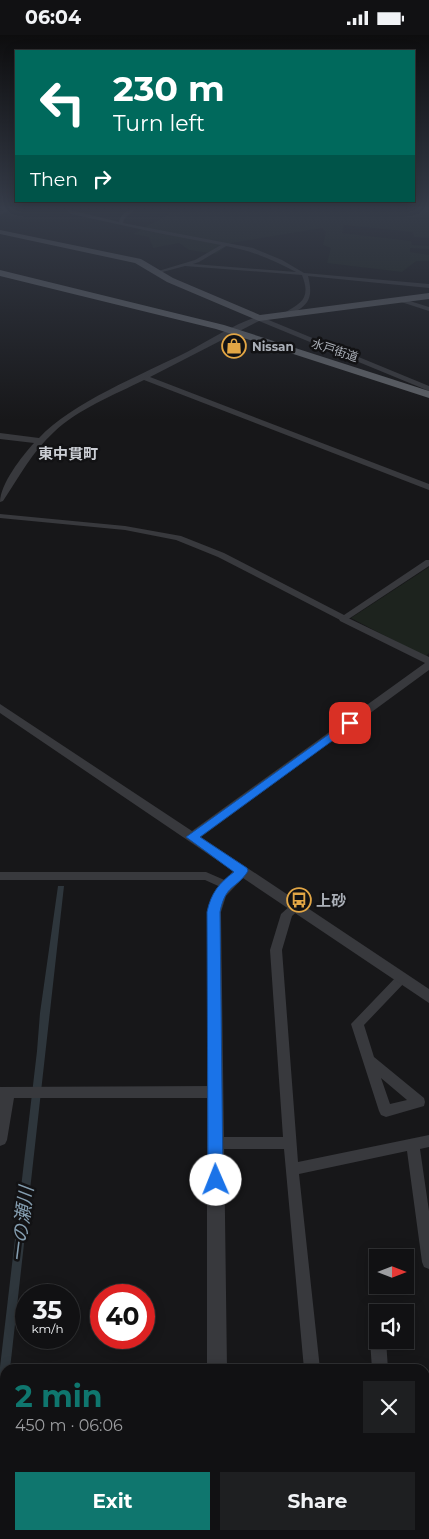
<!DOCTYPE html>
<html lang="en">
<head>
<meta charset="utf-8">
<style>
  :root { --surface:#111113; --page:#1e1f21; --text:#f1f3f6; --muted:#9c9da0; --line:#303133; --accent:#0f766e }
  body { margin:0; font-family:Montserrat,"Noto Sans JP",sans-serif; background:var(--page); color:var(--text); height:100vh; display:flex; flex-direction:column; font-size:19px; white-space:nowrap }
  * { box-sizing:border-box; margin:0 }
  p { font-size:16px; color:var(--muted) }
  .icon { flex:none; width:28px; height:28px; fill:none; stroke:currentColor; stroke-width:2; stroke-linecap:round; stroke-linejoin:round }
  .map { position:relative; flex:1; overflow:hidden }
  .panel { position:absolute; left:0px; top:1329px; width:430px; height:176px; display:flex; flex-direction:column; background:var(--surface); border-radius:15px 15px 0 0; box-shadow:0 2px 12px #0003,0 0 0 1px var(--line) }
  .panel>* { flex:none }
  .top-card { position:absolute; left:15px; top:15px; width:400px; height:152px; border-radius:0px; box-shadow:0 2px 12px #0003,0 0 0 1px var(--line); background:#00695c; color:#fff; overflow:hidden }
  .needle { width:32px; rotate:90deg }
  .controls { position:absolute; left:369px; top:1214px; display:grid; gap:10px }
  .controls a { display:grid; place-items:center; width:45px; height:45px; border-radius:0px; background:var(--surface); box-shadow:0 2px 12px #0003,0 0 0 1px var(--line); font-size:25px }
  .speed { position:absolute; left:15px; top:1249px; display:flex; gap:10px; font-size:25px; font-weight:700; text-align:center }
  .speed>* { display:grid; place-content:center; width:65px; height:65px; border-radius:50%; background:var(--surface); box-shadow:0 2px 12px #0003,0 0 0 1px var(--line); line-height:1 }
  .speed small { font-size:12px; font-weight:400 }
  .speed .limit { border:8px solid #d22; background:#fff; color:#111 }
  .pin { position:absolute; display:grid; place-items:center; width:42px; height:42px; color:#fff; margin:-21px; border-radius:10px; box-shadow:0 2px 8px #0006 }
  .me { position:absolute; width:55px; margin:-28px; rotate:359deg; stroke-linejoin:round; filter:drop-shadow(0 0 4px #0008) }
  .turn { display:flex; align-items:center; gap:18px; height:105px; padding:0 15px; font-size:22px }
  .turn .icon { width:65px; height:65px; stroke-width:2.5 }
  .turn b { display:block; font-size:35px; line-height:42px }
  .then { display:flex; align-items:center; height:48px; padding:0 15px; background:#0003; gap:10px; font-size:19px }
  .round { display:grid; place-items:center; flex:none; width:52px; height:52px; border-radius:0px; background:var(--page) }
  .overview { display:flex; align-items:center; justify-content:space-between; height:85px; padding:0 15px }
  h1 { font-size:30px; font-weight:700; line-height:38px; color:var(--accent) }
  .button { display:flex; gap:10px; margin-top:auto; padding:10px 15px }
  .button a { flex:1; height:58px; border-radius:0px; background:var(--accent); color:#fff; font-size:20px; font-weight:700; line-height:58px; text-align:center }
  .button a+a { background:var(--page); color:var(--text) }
  .status { display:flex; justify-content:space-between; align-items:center; height:35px; padding:0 25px; background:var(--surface); direction:ltr }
  .status svg { height:14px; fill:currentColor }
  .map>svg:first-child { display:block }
  .green { fill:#1d231e }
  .water { fill:#2e363c }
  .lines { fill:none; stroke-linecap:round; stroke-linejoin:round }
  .minor { fill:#38393d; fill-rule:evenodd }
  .tertiary { fill:#38393d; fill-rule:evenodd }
  .primary { fill:#55575c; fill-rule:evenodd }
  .trunk { fill:#5d6065; fill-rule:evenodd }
  .route { fill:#1a73e8; stroke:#114b97 }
  .labels { text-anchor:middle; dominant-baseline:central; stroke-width:5; stroke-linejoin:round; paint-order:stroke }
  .far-poi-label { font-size:12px; font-weight:bold; fill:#aaafb7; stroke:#121214; text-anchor:start }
  .far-street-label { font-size:12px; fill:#aaafb7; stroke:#121214 }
  .far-quarter-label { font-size:15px; font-weight:bold; fill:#cbced4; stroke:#121214 }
  .poi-label { font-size:15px; font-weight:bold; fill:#aaafb7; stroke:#121214; text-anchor:start }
  .near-water-label { font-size:19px; font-style:italic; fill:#849daf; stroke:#121214 }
</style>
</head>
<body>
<div class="status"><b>06:04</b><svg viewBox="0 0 49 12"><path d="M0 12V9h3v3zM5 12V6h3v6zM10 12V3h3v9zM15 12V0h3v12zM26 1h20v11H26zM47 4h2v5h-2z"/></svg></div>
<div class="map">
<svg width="429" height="1504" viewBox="0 0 429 1504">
  <rect width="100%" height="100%" fill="#171719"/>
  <!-- green -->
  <g class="green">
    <path d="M178,174H429V203L414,202L413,197L344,190L342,198L411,206L412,210L429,211V214L410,213V217L429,220V226H416L402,237L327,228L331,213L323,210L326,197L322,193L231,208L216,219L189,215L179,208L153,213L149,202L133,199Z"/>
    <path d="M429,532V618L427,620L429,624L351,583Z"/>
  </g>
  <!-- water -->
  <path class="water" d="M58,851H64L10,1334H5V1375L0,1419V1332L37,1016L40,978Z"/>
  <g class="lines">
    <!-- minor -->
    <g class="minor">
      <path d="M5,174H11L0,180V177Z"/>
      <path d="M66,174L119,187C120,180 128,174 135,174L124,184L123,188L253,213L282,225L304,238L429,249V253L308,241C314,264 308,272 286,281L283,279L284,278C302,268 311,263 302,240L185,231L155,239V237L195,225L221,210L158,198L71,179ZM226,211C252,216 272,224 296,237L193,229L199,227Z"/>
      <path d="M400,263L429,272V276L398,266V264Z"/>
      <path d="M0,479L125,491L181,501L224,518L344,580L426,525H429V531L344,587L218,522L176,505L125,495L0,483Z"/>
      <path d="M0,837H206L229,847L230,850L229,853L225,854L205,845H0Z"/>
      <path d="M296,868L300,869L302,872L292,881L282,915L298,1127L429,1100V1112L420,1114L429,1176V1234L424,1232L422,1227L407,1116L299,1139L320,1334H304L284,1114H215L210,1112L208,1108L210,1104L215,1102H283L270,915L281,879L292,869Z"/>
      <path d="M402,938L406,940L408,943L406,946L364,990L374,1022L424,1063L425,1067L424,1071L386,1082L381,1080L379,1076L351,989L398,940ZM381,1043L407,1065L390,1069Z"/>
      <path d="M216,1051L221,1053L222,1057L221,1061L216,1063H14L7,1105L5,1109L0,1111V1052Z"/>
      <path d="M378,1298V1305H386L388,1334H372L370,1305L373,1300Z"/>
      <rect x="425" y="1374" width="4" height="16"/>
      <rect x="0" y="1376" width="5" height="16"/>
      <rect x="320" y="1500" width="16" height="4"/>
    </g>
    <!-- tertiary -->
    <g class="tertiary">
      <path d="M259,281L429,351V356L259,286L150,342L429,449V455L144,345C114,360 78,374 54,397C32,417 19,442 3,466L0,467C0,449 22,421 34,408L0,404V398L39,403C71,368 143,339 187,317C210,305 234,289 259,281Z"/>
      <path d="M344,581L429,622V635L201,802L429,954V968L243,843L226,861L221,877L227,1334H207V877L216,855L233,836L0,678V669L192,796L425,628L340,586L339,584L340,582Z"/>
      <rect x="207" y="1500" width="22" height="4"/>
    </g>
    <!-- primary -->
    <path class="primary" d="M0,195L141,224L173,243L260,280L429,258V264L259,286L167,247L135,228L0,199Z"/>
    <!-- trunk -->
    <path class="trunk" d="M0,235L224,290L429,356V363L216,294L0,241Z"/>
  </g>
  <!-- sky -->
  <linearGradient id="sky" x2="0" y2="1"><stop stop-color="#0d0d0e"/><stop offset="0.45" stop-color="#363c49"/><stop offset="1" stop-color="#363c49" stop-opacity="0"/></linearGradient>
  <rect width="429" height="385" fill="url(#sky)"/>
  <!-- route -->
  <path class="route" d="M350,684L355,688L354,690L200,802L247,833L248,836C236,855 226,848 220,877L223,1145L221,1150L216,1152L210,1150L208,1145L207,877C211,858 219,848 234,837L186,802Z"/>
  <!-- icons -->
  <defs>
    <g id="shop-ring" transform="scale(1.25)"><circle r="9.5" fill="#121214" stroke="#e2a645" stroke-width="1.5"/><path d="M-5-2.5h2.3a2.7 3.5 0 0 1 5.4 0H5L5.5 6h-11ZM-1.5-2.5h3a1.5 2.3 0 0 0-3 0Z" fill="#e2a645"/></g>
    <g id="bus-ring" transform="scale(1.25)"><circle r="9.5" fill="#121214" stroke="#e2a645" stroke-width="1.5"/><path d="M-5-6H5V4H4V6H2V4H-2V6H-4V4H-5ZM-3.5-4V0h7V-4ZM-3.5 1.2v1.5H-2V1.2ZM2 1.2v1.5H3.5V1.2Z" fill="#e2a645"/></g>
  </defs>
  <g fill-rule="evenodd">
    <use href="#shop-ring" x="234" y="311"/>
    <use href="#bus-ring" x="299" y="865"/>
  </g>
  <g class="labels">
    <!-- far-poi labels -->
    <g class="far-poi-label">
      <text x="252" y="311">Nissan</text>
    </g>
    <!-- far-street labels -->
    <g class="far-street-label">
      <text transform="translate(335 315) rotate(18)">水戸街道</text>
    </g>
    <!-- far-quarter labels -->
    <g class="far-quarter-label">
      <text x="68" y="418">東中貫町</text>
    </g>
    <!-- poi labels -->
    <g class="poi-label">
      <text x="316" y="865">上砂</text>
    </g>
    <!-- near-water labels -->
    <g class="near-water-label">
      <text transform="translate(22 1189) rotate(-83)">一の瀬川</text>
    </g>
  </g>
</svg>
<div class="controls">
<a><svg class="needle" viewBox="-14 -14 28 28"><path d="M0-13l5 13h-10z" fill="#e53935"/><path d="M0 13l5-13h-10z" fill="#9c9da0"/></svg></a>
<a><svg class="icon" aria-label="sound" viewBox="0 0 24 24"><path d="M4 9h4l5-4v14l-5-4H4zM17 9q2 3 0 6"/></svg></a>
</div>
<div class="speed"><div>35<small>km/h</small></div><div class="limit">40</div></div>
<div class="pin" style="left:350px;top:688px;background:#d93025"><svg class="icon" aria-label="arrive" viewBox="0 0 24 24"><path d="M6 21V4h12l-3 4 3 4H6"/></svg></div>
<svg class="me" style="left:216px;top:1145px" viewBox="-20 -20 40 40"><circle r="19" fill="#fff"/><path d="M0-13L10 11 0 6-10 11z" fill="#1a73e8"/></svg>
<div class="top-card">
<div class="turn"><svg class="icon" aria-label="left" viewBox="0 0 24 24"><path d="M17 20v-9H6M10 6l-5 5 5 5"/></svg><div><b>230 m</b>Turn left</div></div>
<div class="then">Then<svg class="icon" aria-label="right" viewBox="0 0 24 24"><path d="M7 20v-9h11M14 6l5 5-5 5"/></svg></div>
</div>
<section class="panel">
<div class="overview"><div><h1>2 min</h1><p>450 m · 06:06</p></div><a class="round"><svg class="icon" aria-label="close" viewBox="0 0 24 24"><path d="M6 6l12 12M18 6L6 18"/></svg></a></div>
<div class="button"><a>Exit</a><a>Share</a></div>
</section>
</div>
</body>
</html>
